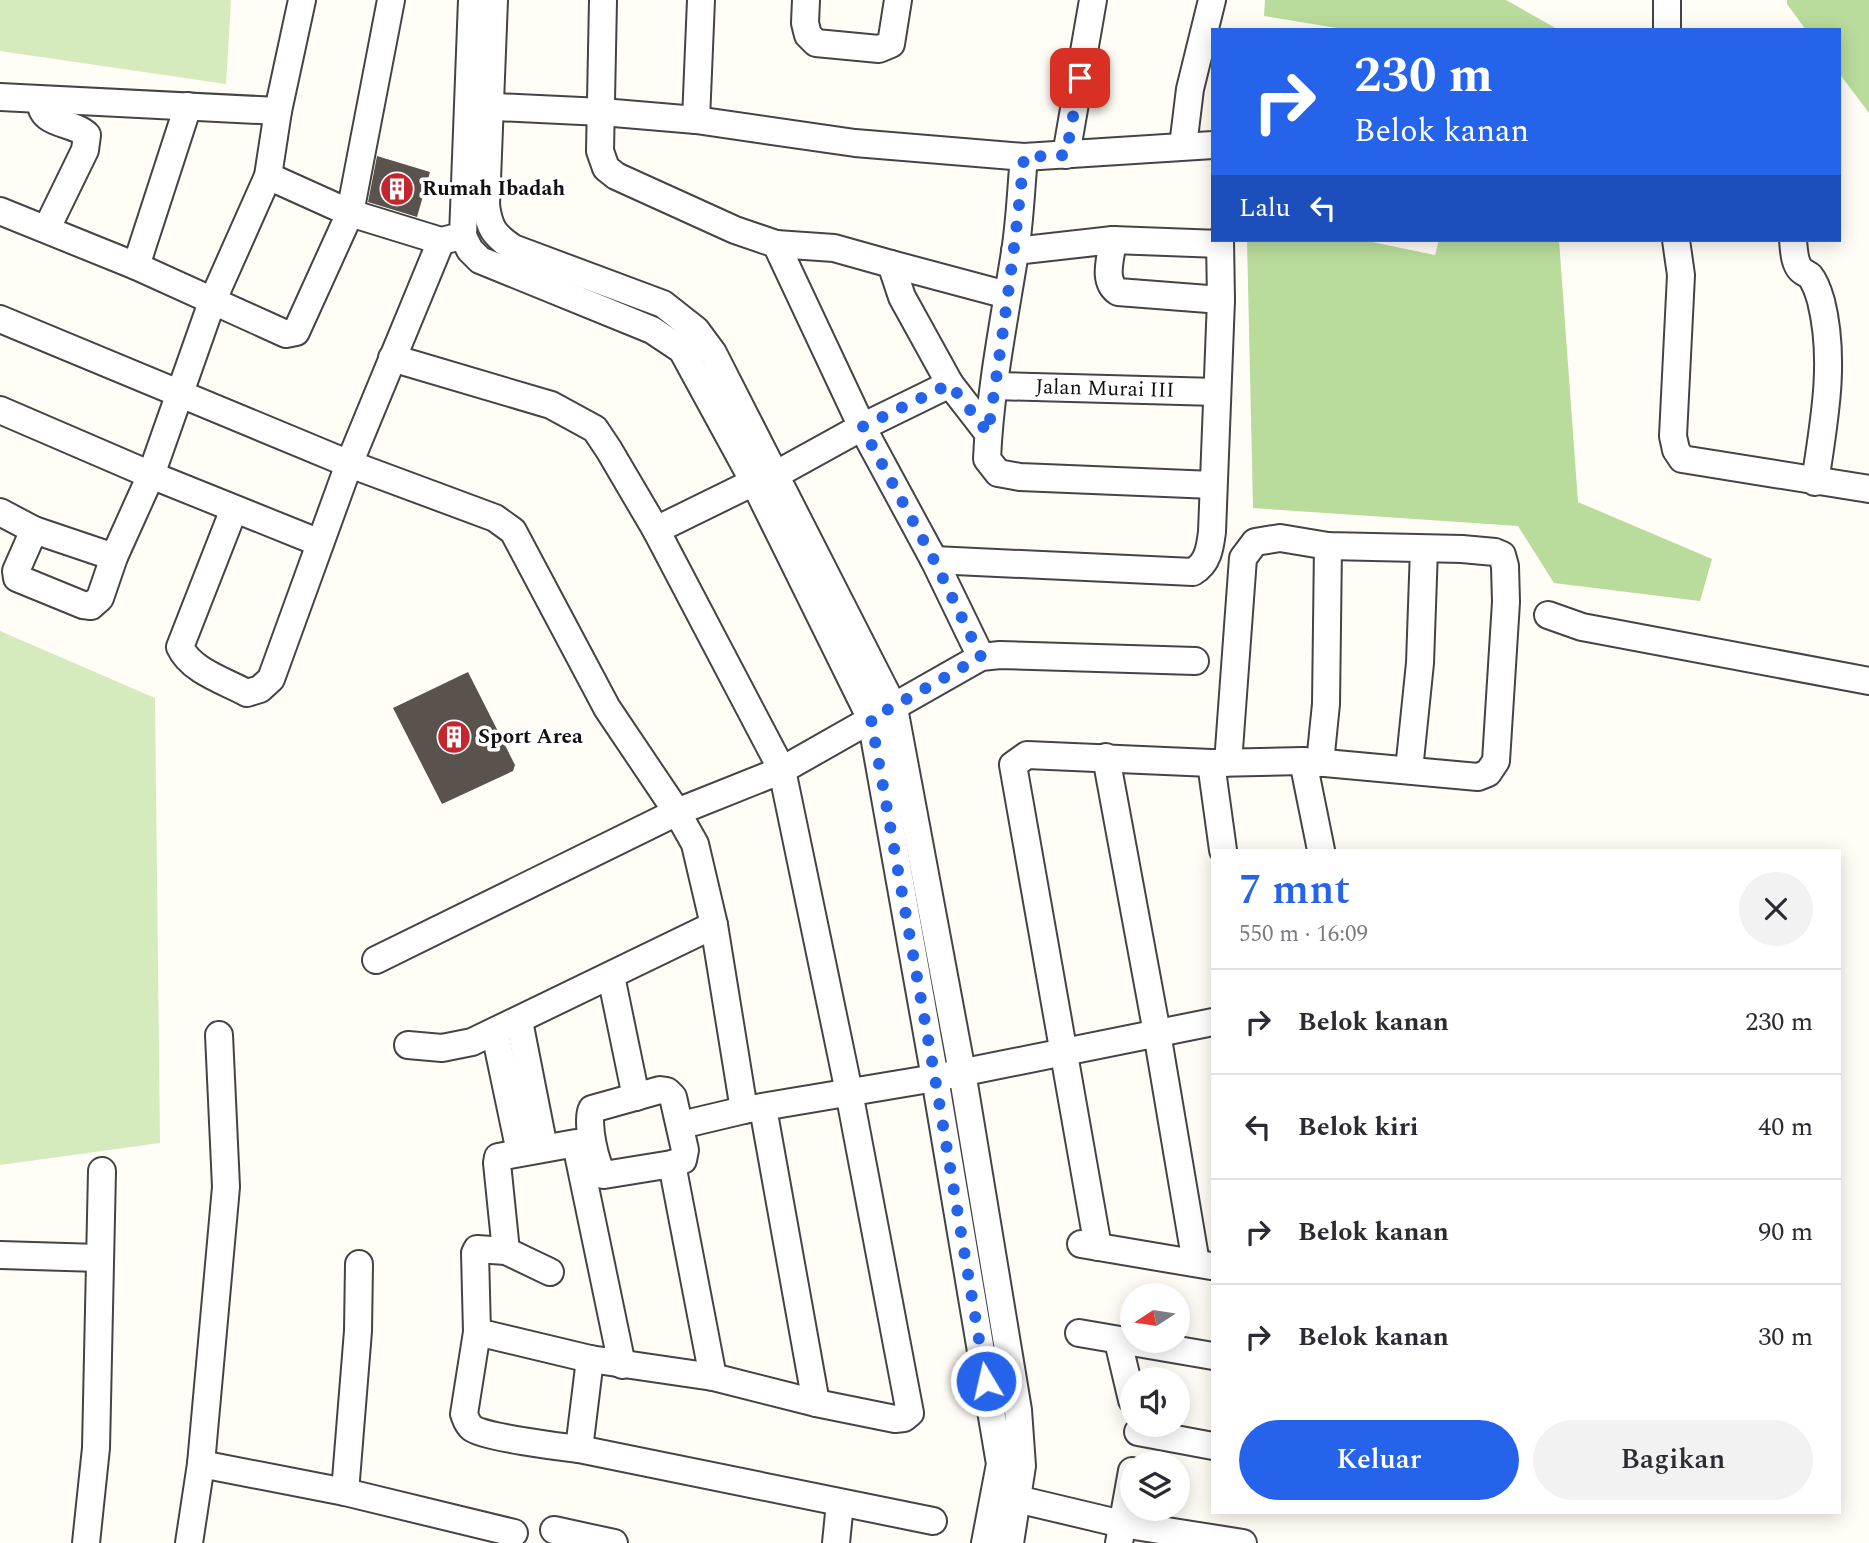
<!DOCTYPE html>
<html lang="id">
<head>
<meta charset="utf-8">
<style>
  :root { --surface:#fff; --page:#f2f2f3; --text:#2b2b33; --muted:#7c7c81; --line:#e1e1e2; --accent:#2563eb }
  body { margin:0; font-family:Spectral,serif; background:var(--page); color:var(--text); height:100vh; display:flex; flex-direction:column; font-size:26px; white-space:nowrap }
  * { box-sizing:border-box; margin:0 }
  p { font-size:23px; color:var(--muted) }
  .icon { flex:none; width:38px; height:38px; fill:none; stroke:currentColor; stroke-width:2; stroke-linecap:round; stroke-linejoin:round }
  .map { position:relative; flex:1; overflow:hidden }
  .side { position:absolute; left:1211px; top:849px; width:630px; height:665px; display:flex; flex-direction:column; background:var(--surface); border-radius:0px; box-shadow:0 4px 18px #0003 }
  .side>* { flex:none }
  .hud { position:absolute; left:1211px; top:28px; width:630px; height:214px; border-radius:0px; box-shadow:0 4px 18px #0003; background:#2563eb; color:#fff; overflow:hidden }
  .needle { width:46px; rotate:258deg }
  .tools { position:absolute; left:1120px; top:1283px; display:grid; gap:14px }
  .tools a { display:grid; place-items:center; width:70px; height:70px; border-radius:50%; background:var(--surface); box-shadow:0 4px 18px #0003; font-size:35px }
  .pin { position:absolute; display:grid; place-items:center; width:60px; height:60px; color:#fff; margin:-30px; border-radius:14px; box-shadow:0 4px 10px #0006 }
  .me { position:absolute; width:77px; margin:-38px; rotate:351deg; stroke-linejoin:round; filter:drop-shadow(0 0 5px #0008) }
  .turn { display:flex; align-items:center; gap:24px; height:147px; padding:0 28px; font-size:32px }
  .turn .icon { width:91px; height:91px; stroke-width:2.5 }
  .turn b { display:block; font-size:49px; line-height:60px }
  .then { display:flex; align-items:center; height:66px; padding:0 28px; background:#0003; gap:14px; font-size:26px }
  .round { display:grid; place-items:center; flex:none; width:74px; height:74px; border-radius:37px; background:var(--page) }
  .head { display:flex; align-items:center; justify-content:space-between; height:119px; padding:0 28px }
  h1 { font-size:42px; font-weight:600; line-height:52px; color:var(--accent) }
  .button { display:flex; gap:14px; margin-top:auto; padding:14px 28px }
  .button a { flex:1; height:80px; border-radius:42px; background:var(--accent); color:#fff; font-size:28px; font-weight:600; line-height:80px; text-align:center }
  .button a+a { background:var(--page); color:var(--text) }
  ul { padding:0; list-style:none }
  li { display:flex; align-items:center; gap:21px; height:105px; padding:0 28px; border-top:2px solid var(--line) }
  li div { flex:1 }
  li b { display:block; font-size:26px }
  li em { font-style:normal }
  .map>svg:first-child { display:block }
  .green { fill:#d5ebbd }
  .forest { fill:#b9dc9c }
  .building { fill:#5a524d }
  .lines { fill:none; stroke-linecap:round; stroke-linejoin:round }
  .minor-casing { stroke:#444; stroke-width:30 }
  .minor { stroke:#fff; stroke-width:26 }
  .route { stroke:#2563eb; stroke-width:12; stroke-dasharray:0 21.6 }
  .labels { text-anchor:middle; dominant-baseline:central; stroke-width:7; stroke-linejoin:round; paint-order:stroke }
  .poi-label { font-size:21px; font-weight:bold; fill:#111; stroke:#fff; text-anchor:start }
  .street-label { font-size:21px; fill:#111; stroke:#fff }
</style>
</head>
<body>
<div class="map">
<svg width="1869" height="1543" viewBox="0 0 1869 1543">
  <rect width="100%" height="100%" fill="#fffdf5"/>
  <!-- green -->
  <g class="green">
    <path d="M0,0H231L226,84L0,51Z"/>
    <path d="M0,631L155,698L160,1143L0,1165Z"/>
  </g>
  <!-- forest -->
  <g class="forest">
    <path d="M1265,0H1506L1559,30H1349L1264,16Z"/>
    <path d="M1787,0H1869V113L1839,73V30H1806L1787,4Z"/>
    <path d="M1247,240H1362L1435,255L1439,240H1559L1578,502L1712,559L1700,601L1554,583L1518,526L1253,508Z"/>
  </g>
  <!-- building -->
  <g class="building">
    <path d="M377,156L430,172L417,217L368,202Z"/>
    <path d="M468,672L515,765L513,771L442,804L393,708Z"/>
  </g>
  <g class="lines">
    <!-- minor casing -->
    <g class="minor-casing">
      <g id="minor">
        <path d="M472,0L463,236L470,250L480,260L652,330L682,350L754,482L871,719L935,1078L1000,1464L985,1543"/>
        <path d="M494,0L486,205C489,228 494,235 513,248L663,304L696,330L713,353L894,708L962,1072L1018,1410L1022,1466L1010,1543"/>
        <path d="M603,0L600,151L606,168L616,176L735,230L776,244L862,427L934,560L981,657"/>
        <path d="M806,0L805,23L808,35L816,43L879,49L891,44L898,0"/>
        <path d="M1667,0V30"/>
        <path d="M0,97L278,111"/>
        <path d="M41,100C39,126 73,121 87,135L85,150L47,228"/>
        <path d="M475,106L602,112L696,120L855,143L1024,157L1213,145"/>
        <path d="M696,120L701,0"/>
        <path d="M1183,146L1190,89L1212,0"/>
        <path d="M1066,155L1093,0"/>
        <path d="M1024,157C1021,188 1020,221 1015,252C1004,321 990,390 987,459L998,473L1020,477L1213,485"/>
        <path d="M268,176L350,213L441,241L458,237"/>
        <path d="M0,211L136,266L286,334L296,332L350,213L391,0"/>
        <path d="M1113,240C1111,258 1102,281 1118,292L1221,300"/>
        <path d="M1676,240L1681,275L1673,436L1676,450L1682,459L1869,489"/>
        <path d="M1793,240C1794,250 1794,263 1801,270C1804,273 1808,274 1810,276C1815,282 1819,294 1821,301C1836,361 1824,422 1815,482"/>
        <path d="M776,244L834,248L891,264L902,297L950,384L988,433"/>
        <path d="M1015,251L1113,240L1220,244"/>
        <path d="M891,264L1007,295"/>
        <path d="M136,266L188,106"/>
        <path d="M0,319L347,463L495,518L513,531L607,708L677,812L695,844L714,925L744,1110"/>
        <path d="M392,358L551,405L595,429L609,450L656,530L782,770L849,1092L910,1413L904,1418L895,1419L816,1403L713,1377L590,1359L477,1332"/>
        <path id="s1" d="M995,386L1217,392"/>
        <path d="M0,410L151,475L320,543"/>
        <path d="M775,475L862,427L950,384"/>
        <path d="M234,509L180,647C191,671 225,681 247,693L260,689L271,679L349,464L441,241"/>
        <path d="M0,512L34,530L114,557"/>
        <path d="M34,530L16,571L17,578L83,605L91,606L100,598L114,557L151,475L212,302L268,176L278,111L302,0"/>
        <path d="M656,530L754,482"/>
        <path d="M934,560L1193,572C1208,563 1210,548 1212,532L1221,300L1220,240"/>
        <path d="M1548,615L1582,627L1869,681"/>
        <path d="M1106,757L1157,1033L1196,1263"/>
        <path d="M1303,761L1321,850"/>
        <path d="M1211,763L1223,850"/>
        <path d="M1320,763L1326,704L1328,546"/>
        <path d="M1409,770L1420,663L1424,549"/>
        <path d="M376,960L677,812L782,770L981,657L1000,655L1195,661"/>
        <path d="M611,976L636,1097"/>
        <path d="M519,1021L544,1148"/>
        <path d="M495,1033L520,1152"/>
        <path d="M408,1045L442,1048L472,1042L714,925"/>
        <path d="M660,1090L667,1091L673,1097L685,1150L683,1160L672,1164L604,1175C595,1166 586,1120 592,1109Z"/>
        <path d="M763,1108L816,1403"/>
        <path d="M681,1125L744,1110L935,1078L1213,1022"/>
        <path d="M576,1144L622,1365"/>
        <path d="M672,1164L713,1377"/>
        <path d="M1081,1244L1211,1266"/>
        <path d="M1098,1247L1013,765L1027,755L1211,763L1303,761L1478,777L1488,773L1496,761L1506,602L1505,566L1502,555L1495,552L1462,549L1328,546L1280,538L1255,542L1243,558L1228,763"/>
        <path d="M506,1251L497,1163L498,1157L576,1143"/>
        <path d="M0,1255L99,1258"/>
        <path d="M550,1272L506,1251L477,1249L475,1253L477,1332L464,1414C466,1419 467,1424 472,1428C483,1437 561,1447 579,1449L590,1359"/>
        <path d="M1079,1333L1213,1356"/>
        <path d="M1118,1341L1132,1400"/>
        <path d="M1138,1432L1213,1446"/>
        <path d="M579,1449L933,1521"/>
        <path d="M201,1464L345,1492L514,1533"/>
        <path d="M345,1492L358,1331L359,1264"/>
        <path d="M1017,1499L1122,1524L1243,1543"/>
        <path d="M554,1530L614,1543"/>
        <path d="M86,1543L96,1448L102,1171"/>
        <path d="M189,1543L201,1464L226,1187L219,1035"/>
        <path d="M836,1543L840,1503"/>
        <path d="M1119,1543L1132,1471"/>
      </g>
    </g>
    <!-- minor -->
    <use href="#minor" class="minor"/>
  </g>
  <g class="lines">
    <!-- route -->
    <path class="route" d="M986,1381L935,1078L871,719L981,657L934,560L862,427L950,384L988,433C1002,341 1015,249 1024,157L1066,155L1080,78"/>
  </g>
  <!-- icons -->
  <defs>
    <g id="building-disc" transform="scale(1.75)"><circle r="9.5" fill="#c4262e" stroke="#fff"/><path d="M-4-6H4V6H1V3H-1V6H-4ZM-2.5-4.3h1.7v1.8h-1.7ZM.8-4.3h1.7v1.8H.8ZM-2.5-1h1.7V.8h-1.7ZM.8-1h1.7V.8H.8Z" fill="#fff"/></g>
  </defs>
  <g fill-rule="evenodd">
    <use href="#building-disc" x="397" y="189"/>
    <use href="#building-disc" x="454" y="737"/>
  </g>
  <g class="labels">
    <!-- poi labels -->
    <g class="poi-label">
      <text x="422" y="189">Rumah Ibadah</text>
      <text x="478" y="737">Sport Area</text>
    </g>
    <!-- street labels -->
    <g class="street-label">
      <text stroke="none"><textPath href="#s1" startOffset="110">Jalan Murai III</textPath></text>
    </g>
  </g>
</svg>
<div class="tools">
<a><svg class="needle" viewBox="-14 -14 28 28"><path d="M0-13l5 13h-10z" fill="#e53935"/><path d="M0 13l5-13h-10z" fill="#7c7c81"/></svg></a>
<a><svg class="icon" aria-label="sound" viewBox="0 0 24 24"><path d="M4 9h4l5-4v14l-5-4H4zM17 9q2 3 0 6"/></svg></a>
<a><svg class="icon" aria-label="layers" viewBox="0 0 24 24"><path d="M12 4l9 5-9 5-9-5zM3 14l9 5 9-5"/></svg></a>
</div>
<div class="pin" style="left:1080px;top:78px;background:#d93025"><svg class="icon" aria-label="arrive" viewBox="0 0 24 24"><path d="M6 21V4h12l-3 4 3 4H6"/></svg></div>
<svg class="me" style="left:986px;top:1381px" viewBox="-20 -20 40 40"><circle r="17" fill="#2563eb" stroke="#fff" stroke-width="3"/><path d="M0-11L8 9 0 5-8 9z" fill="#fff"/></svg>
<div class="hud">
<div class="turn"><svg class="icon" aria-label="right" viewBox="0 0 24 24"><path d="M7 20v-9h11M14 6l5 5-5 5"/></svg><div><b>230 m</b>Belok kanan</div></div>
<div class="then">Lalu<svg class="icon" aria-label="left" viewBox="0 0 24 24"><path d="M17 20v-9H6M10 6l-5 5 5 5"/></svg></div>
</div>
<section class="side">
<div class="head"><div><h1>7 mnt</h1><p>550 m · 16:09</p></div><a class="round"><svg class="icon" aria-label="close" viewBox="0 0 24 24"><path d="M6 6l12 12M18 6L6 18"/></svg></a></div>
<ul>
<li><svg class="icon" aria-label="right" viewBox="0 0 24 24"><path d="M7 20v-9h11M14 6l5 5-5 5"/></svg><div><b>Belok kanan</b></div><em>230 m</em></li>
<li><svg class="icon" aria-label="left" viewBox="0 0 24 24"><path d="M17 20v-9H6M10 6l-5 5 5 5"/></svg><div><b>Belok kiri</b></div><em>40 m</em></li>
<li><svg class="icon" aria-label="right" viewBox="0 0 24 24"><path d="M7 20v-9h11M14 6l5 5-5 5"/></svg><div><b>Belok kanan</b></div><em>90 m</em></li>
<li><svg class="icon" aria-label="right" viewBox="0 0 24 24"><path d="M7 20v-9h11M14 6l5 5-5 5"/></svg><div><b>Belok kanan</b></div><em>30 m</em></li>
</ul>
<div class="button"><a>Keluar</a><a>Bagikan</a></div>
</section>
</div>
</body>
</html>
